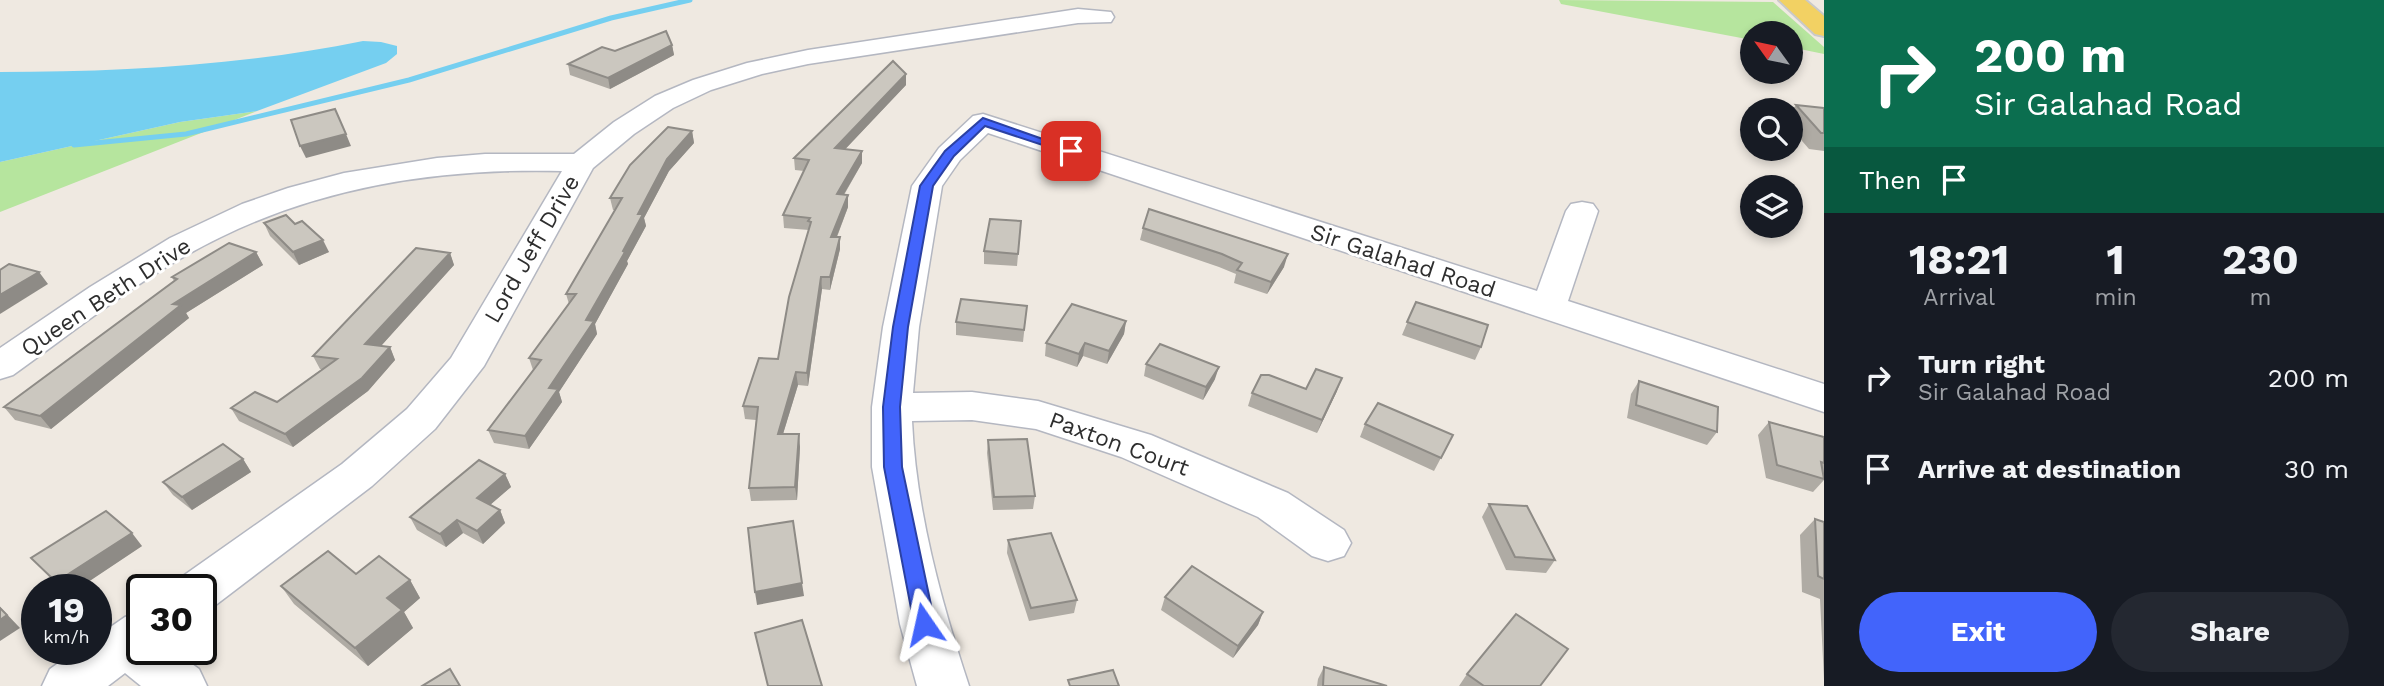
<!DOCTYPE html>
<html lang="en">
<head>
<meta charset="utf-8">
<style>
  :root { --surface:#171b24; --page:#242831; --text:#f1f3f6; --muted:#9ea1a6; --accent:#4264fb }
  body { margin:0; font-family:"Work Sans",sans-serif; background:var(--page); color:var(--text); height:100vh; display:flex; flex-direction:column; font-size:26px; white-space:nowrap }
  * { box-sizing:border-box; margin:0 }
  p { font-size:23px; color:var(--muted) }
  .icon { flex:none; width:38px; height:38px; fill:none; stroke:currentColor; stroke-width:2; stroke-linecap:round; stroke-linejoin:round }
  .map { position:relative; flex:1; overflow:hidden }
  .details { display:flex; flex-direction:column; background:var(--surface); width:560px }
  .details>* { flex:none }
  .top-card { background:#0b6e4f; color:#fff; overflow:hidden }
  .needle { width:46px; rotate:303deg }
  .fabs { position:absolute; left:1740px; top:21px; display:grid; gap:14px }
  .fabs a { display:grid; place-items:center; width:63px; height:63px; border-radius:50%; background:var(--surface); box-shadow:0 4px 10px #0003; font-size:35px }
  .speed { position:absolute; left:21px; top:574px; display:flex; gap:14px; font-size:35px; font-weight:700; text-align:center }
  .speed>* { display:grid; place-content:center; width:91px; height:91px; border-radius:50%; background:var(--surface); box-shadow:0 4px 10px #0003; line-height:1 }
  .speed small { font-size:18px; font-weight:400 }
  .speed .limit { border:4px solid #111; border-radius:10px; background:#fff; color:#111 }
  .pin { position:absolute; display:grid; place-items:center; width:60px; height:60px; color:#fff; margin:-30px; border-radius:14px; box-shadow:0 4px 10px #0006 }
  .me { position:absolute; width:77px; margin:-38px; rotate:349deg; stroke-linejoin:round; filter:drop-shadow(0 0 5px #0008) }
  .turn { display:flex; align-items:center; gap:24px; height:147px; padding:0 35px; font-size:32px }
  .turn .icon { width:91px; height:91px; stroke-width:2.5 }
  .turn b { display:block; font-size:49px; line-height:60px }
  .then { display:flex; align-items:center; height:66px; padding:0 35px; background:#0003; gap:14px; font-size:26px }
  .eta { display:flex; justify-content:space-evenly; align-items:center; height:119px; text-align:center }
  .eta b { font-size:42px; font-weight:700; line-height:49px }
  .cta { display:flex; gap:14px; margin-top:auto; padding:14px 35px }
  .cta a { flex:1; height:80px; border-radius:42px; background:var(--accent); color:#fff; font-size:28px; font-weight:700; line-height:80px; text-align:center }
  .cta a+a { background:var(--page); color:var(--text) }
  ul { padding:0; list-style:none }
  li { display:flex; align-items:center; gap:21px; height:91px; padding:0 35px }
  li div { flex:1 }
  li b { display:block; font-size:26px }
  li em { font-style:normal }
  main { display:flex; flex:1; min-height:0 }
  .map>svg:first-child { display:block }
  .green { fill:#b6e59e }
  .water { fill:#75cff0 }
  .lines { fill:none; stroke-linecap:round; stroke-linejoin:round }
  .stream { stroke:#75cff0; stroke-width:5 }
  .minor-casing { stroke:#b4b7c1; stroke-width:3 }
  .major-casing { stroke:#c9c9c9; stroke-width:4 }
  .minor { fill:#fff; fill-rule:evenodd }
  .major { fill:#f2d163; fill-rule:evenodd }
  .wall { fill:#afaba4 }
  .shaded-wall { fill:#8e8b86 }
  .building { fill:#cbc7bf; stroke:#8e8b86; stroke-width:2 }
  .route { fill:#4264fb; stroke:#2b41a3; stroke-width:2 }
  .labels { text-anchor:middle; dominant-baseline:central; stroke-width:6; stroke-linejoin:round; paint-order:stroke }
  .street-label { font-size:23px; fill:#2e2e2e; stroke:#fff }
</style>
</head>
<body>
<main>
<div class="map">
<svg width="1824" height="686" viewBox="0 0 1824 686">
  <rect width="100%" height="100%" fill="#efe9e1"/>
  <!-- green -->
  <g class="green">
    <path d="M1559,0L1773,2L1824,47V54L1790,47V33H1752V40L1561,4Z"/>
    <path d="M257,111L0,212V162L180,122Z"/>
  </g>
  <!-- water -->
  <path class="water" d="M363,41L381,42L397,46V54L386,63L257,111L180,122L0,162V72C119,72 246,65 363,41Z"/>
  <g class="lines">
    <!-- stream -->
    <path class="stream" d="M74,145L186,134L409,80L611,18L690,0"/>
    <!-- minor casing -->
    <g class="minor-casing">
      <g id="minor">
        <path d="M1078,9L1111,12L1114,17L1111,22L1078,23L808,64L762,74L711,90L673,108L634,134L593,168L484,366L435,429L372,486L217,604L201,610V590H176L183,576L342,464L407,409L451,358L562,171C444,168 327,185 221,237C146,273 80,327 13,375L0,379V348L90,287L170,238L242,204L288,188L344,173L437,158L485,154H574L614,122L655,96L693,80L747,63L808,50Z"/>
        <path d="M983,114L1537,291L1566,211L1571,204L1582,202L1593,204L1598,211L1568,301L1824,384V412L988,133L960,160L942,186L919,327L913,393L972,392L1038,401L1151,435L1288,493L1344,530L1351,543L1344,556L1328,561L1312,556L1258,517L1121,457L1036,429L972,420L912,421C916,510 941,601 969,686H917L900,624L872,467V407L883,327L912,186L939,148L973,116Z"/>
        <path d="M142,611V649H171L199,669L207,686H141L125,673L108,686H42L50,669L78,649H96V637L125,617Z"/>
      </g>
    </g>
    <!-- major casing -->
    <g class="major-casing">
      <path id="major" d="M1779,0H1805L1824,16V36L1815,34Z"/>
    </g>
    <!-- minor -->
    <use href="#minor" class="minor"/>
    <!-- major -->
    <use href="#major" class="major"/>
  </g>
  <!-- wall -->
  <g class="wall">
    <path d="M672,45L674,55L610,89L570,75L568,64Z"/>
    <path d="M906,74V85L845,149L862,151V163L844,195H848V207L837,237H840V249L830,290L822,289L808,386L798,385L783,434L800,447L797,500L751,501L749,488L756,420L745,419L743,406L778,359L809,230L784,228L783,215L804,171L795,170L794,158Z"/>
    <path d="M1796,105L1824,108V151L1809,149L1790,127V114Z"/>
    <path d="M692,131L694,143L669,171L644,218L646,226L627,261L628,264L595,324L597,334L559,392L562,402L529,449L494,443L488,430L533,370L529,358L569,304L566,294L615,210H613L610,198Z"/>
    <path d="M1021,221L1017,266L984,264V251Z"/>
    <path d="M264,223L295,224L329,252L299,265L270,236Z"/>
    <path d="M1143,228L1284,267L1267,294L1234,283L1236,274L1219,267L1140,240Z"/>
    <path d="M256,252L263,265L186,313L189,318L51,429L15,420L4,407L174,281L172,277Z"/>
    <path d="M450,253L454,265L381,346L390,347L395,360L368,391L293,447L239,421L231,408L277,402L322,369H320L313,356Z"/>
    <path d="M1416,302L1481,347L1475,360L1402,335Z"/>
    <path d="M1027,306L1023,342L956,335V322Z"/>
    <path d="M1126,321L1124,334L1107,364L1083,356L1077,367L1045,356L1046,343Z"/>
    <path d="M1146,364L1215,379L1203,400L1144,376Z"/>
    <path d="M1639,381L1717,432L1707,445L1627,418L1631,394Z"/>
    <path d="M1337,391L1317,433L1248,406L1252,393Z"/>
    <path d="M1769,422L1824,437V480L1813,492L1766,478L1758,435Z"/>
    <path d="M1365,424L1453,435L1434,471L1360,437Z"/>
    <path d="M988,440L1035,496L1033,509L993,510L987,453Z"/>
    <path d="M243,459L251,472L192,510L173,495L163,482Z"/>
    <path d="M505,474L511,487L490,505L500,510L505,523L483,544L463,533L446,547L417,530L410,517Z"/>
    <path d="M1489,504L1555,560L1546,573L1506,570L1482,517Z"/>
    <path d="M1815,519L1824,522V680L1820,599L1802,592L1800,535Z"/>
    <path d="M1008,540L1077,600L1074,613L1029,621L1007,553Z"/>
    <path d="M142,546L76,590H63L31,558Z"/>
    <path d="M356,574L410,580L420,598L404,612L413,628L368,666L294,604L281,586Z"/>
    <path d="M1165,597L1263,612L1258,625L1233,658L1161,610Z"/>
    <path d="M1324,667L1387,686H1317L1318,679Z"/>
    <path d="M1467,674L1540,686H1459Z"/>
  </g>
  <!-- shaded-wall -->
  <g class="shaded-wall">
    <path d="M672,45L674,55L610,89L608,78Z"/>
    <path d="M906,74V85L836,159L835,148Z"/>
    <path d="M692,131L694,143L669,171L644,218L646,226L627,261L628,264L595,324L597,334L559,392L562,402L529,449L525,436L549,388L623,251L638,214L667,159Z"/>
    <path d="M346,134L351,146L306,158L300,146Z"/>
    <path d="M862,151V163L837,206V194Z"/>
    <path d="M848,195V207L832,249L831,237Z"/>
    <path d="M840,237V249L830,290V277Z"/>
    <path d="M323,240L329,252L299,265L293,252Z"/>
    <path d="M256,252L263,265L186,313L189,318L51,429L40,416L173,304Z"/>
    <path d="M450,253L454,265L371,357L365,344Z"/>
    <path d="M1288,254L1284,267L1267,294L1271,282Z"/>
    <path d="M39,272L48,284L0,314V295Z"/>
    <path d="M821,277L822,289L808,386L807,373Z"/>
    <path d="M1126,321L1124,334L1107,364L1109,351Z"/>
    <path d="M1085,343L1083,356L1077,367L1079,354Z"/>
    <path d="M390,347L395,360L368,391L293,447L285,434Z"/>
    <path d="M1219,367L1215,379L1203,400L1206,387Z"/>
    <path d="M796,372L798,385L779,447L778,434Z"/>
    <path d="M1342,378L1337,391L1317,433L1322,420Z"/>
    <path d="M799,434L800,447L797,500L795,487Z"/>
    <path d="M243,459L251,472L192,510L182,497Z"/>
    <path d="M505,474L511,487L483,511L477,498Z"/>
    <path d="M500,510L505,523L483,544L477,531Z"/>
    <path d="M457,520L463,533L446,547L440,534Z"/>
    <path d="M132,533L142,546L76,590H64L56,582Z"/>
    <path d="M410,580L420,598L404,612L413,628L368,666L355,648L387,598Z"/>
    <path d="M802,583L804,596L757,605L755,592Z"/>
    <path d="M0,607L20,628L0,641Z"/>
    <path d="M1263,612L1258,625L1233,658L1238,646Z"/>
  </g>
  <!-- building -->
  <g class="building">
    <path d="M666,31L672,45L608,78L568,64L602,47L615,51Z"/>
    <path d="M893,61L906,74L835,148L862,151L837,194L848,195L831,237H840L830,277H821L807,373L796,372L778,434H799L795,487L749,488L758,407L743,406L759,358L778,359L789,297L811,222L808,221L810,218L783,215L809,160L794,158Z"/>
    <path d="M1796,105L1824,108V133H1821Z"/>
    <path d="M335,109L346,134L300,146L291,120Z"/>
    <path d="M668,127L692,131L667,159L638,214H643L623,251L625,252L586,320L594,321L549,388L558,389L525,436L488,430L541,360L529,358L576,294H566L622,198H610L630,165Z"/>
    <path d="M1149,209L1288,254L1271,282L1237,270L1242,263L1222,254L1143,228Z"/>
    <path d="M286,215L295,224L302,221L323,240L293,252L264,223Z"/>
    <path d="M990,219L1021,221L1018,254L984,251Z"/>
    <path d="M229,243L256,252L173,304L181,305L40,416L4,407L177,279L172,277Z"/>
    <path d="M416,248L450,253L365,344L390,347L362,378L285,434L231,408L255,392L277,402L337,359L313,356Z"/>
    <path d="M9,264L39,272L0,295V270Z"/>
    <path d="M961,299L1027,306L1024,330L956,322Z"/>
    <path d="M1416,302L1488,325L1481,347L1407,322Z"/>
    <path d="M1072,304L1126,321L1109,351L1085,343L1079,354L1046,343Z"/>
    <path d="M1160,344L1219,367L1206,387L1146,364Z"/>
    <path d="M1316,369L1342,378L1322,420L1252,393L1261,375H1269L1306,389Z"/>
    <path d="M1639,381L1718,407L1717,432L1636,405Z"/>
    <path d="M1378,403L1453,435L1441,458L1365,424Z"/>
    <path d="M1769,422L1824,437V463L1821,462L1824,479L1777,465Z"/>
    <path d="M1027,439L1035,496L994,497L988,440Z"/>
    <path d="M223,444L243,459L182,497L163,482Z"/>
    <path d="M479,460L505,474L477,498L500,510L477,531L457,520L440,534L410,517Z"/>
    <path d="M1489,504L1527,506L1555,560L1515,557Z"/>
    <path d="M106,511L132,533L56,582L31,558Z"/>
    <path d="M1815,519L1824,522V579L1818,576Z"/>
    <path d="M793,521L802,583L755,592L748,528Z"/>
    <path d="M1051,533L1077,600L1031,608L1008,540Z"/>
    <path d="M328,551L356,574L379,556L410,580L387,598L402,610L355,648L281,586Z"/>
    <path d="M1192,566L1263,612L1238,646L1165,597Z"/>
    <path d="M0,608L7,615L0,620Z"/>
    <path d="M1516,614L1568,649L1540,686H1484L1467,674Z"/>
    <path d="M802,620L822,686H768L755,633Z"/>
    <path d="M1324,667L1387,686H1323Z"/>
    <path d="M450,669L460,686H422Z"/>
    <path d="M1113,670L1119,686H1070L1068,680Z"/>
  </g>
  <!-- route -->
  <path class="route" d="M983,118L1077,151L1071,155L1067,153L985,126L954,156L933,186L908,327L900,407L902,467L935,624L932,631L924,633L917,631L914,624L884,467L883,407L893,327L920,186L945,151Z"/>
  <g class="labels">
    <!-- street labels -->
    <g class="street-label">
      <text transform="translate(532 249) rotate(-60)">Lord Jeff Drive</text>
      <text transform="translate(1403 261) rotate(18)">Sir Galahad Road</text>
      <text transform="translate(106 297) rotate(-33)">Queen Beth Drive</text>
      <text transform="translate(1119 444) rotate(20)">Paxton Court</text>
    </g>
  </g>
</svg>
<div class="fabs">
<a><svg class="needle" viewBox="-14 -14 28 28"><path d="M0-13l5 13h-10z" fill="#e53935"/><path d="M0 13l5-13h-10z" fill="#9ea1a6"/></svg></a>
<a><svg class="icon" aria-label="search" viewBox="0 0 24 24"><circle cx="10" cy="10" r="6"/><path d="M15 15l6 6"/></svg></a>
<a><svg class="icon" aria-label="layers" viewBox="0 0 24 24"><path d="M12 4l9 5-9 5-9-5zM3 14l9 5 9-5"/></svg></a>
</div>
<div class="speed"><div>19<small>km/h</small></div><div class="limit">30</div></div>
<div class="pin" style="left:1071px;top:151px;background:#d93025"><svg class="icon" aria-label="arrive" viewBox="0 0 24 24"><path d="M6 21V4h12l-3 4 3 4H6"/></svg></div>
<svg class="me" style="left:924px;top:624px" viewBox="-20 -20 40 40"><path d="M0-17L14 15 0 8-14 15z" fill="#4264fb" stroke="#fff" stroke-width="4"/></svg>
</div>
<section class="details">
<div class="top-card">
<div class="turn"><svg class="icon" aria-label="right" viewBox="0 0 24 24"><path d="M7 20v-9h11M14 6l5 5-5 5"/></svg><div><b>200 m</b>Sir Galahad Road</div></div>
<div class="then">Then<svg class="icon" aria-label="arrive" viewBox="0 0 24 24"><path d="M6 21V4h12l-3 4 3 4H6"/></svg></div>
</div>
<div class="eta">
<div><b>18:21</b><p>Arrival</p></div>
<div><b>1</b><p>min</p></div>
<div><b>230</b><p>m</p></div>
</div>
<ul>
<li><svg class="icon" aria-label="right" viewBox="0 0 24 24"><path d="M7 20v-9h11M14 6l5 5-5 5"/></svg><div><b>Turn right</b><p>Sir Galahad Road</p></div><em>200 m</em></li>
<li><svg class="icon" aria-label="arrive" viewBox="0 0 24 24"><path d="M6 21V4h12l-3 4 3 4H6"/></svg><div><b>Arrive at destination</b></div><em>30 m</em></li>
</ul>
<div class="cta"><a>Exit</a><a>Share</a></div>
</section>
</main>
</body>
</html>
